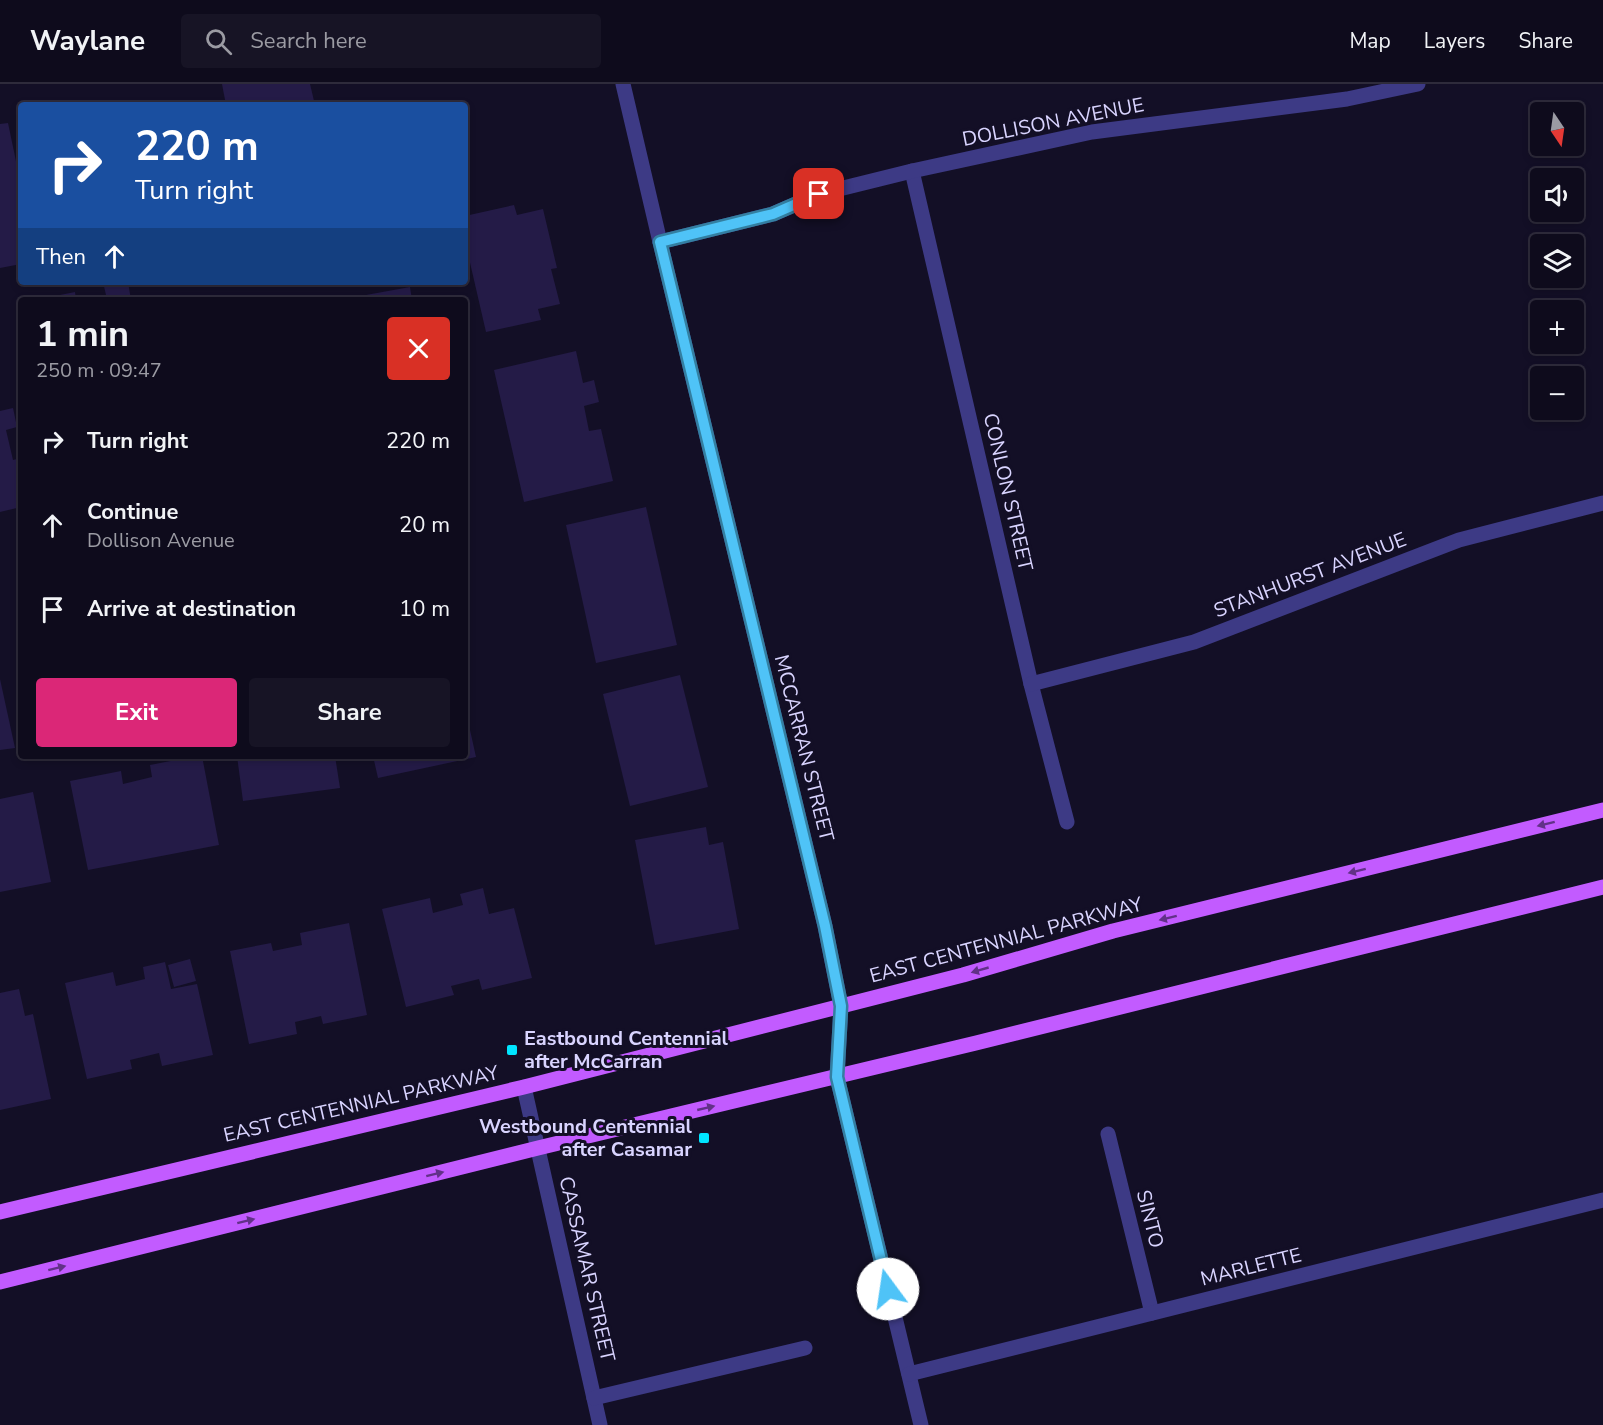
<!DOCTYPE html>
<html lang="en">
<head>
<meta charset="utf-8">
<style>
  :root { --surface:#0e0b1c; --page:#171425; --text:#f1f3f6; --muted:#9b9ba3; --line:#2e2b3b; --accent:#db2777 }
  body { margin:0; font-family:"Nunito Sans",sans-serif; background:var(--page); color:var(--text); height:100vh; display:flex; flex-direction:column; font-size:22px; white-space:nowrap }
  * { box-sizing:border-box; margin:0 }
  p { font-size:20px; color:var(--muted) }
  .icon { flex:none; width:33px; height:33px; fill:none; stroke:currentColor; stroke-width:2; stroke-linecap:round; stroke-linejoin:round }
  .map { position:relative; flex:1; overflow:hidden }
  .side { position:absolute; left:18px; top:213px; width:450px; height:462px; display:flex; flex-direction:column; background:var(--surface); border-radius:6px; box-shadow:0 3px 9px #0003,0 0 0 2px var(--line) }
  .side>* { flex:none }
  .banner { position:absolute; left:18px; top:18px; width:450px; height:183px; border-radius:6px; box-shadow:0 3px 9px #0003,0 0 0 2px var(--line); background:#1a4fa0; color:#fff; overflow:hidden }
  .needle { width:39px; rotate:167deg }
  .fabs { position:absolute; left:1530px; top:18px; display:grid; gap:12px }
  .fabs a { display:grid; place-items:center; width:54px; height:54px; border-radius:6px; background:var(--surface); box-shadow:0 3px 9px #0003,0 0 0 2px var(--line); font-size:30px }
  .pin { position:absolute; display:grid; place-items:center; width:51px; height:51px; color:#fff; margin:-26px; border-radius:12px; box-shadow:0 3px 9px #0006 }
  .me { position:absolute; width:66px; margin:-33px; rotate:346deg; stroke-linejoin:round; filter:drop-shadow(0 0 4px #0008) }
  .turn { display:flex; align-items:center; gap:21px; height:126px; padding:0 18px; font-size:27px }
  .turn .icon { width:78px; height:78px; stroke-width:2.5 }
  .turn b { display:block; font-size:42px; line-height:51px }
  .then { display:flex; align-items:center; height:57px; padding:0 18px; background:#0003; gap:12px; font-size:22px }
  .round { display:grid; place-items:center; flex:none; width:63px; height:63px; border-radius:6px; background:var(--page) }
  .headline { display:flex; align-items:center; justify-content:space-between; height:102px; padding:0 18px }
  h1 { font-size:36px; font-weight:700; line-height:45px }
  .primary-button { display:flex; gap:12px; margin-top:auto; padding:12px 18px }
  .primary-button a { flex:1; height:69px; border-radius:6px; background:var(--accent); color:#fff; font-size:24px; font-weight:700; line-height:69px; text-align:center }
  .primary-button a+a { background:var(--page); color:var(--text) }
  ul { padding:0; list-style:none }
  li { display:flex; align-items:center; gap:18px; height:84px; padding:0 18px }
  li div { flex:1 }
  li b { display:block; font-size:22px }
  li em { font-style:normal }
  header { display:flex; align-items:center; gap:36px; box-sizing:border-box; height:84px; padding:0 30px; background:var(--surface); border-bottom:2px solid var(--line) }
  header strong { font-size:28px }
  nav { display:flex; gap:33px; margin-inline-start:auto; font-size:21px }
  .search { width:420px; height:54px; background:var(--page); display:flex; align-items:center; gap:15px; box-sizing:border-box; padding:0 21px; border-radius:6px; color:var(--muted); font-size:22px }
  .map>svg:first-child { display:block }
  .building { fill:#241b47 }
  .lines { fill:none; stroke-linecap:round; stroke-linejoin:round }
  .minor { stroke:#3d3a85; stroke-width:15 }
  .major { stroke:#c25bff; stroke-width:15 }
  .oneway { fill:#623188 }
  .route-casing { stroke:#337fa1; stroke-width:15 }
  .route { stroke:#4fc3f7; stroke-width:10 }
  .poi-dot { fill:#00e5ff; stroke:#130f26; stroke-width:2 }
  .labels { text-anchor:middle; dominant-baseline:central; stroke-width:6; stroke-linejoin:round; paint-order:stroke }
  .street-label { font-size:20px; fill:#d9d4ff; stroke:#130f26 }
  .poi-label { font-size:20px; font-weight:bold; fill:#d9d4ff; stroke:#130f26; text-anchor:start }
</style>
</head>
<body>
<header>
<strong>Waylane</strong>
<div class="search"><svg class="icon" aria-label="search" viewBox="0 0 24 24"><circle cx="10" cy="10" r="6"/><path d="M15 15l6 6"/></svg>Search here</div>
<nav><a>Map</a><a>Layers</a><a>Share</a></nav>
</header>
<div class="map">
<svg width="1603" height="1341" viewBox="0 0 1603 1341">
  <rect width="100%" height="100%" fill="#130f26"/>
  <!-- building -->
  <g class="building">
    <path d="M222,0H310L315,21H226Z"/>
    <path d="M8,39L21,101V180L0,184V40Z"/>
    <path d="M514,121L517,131L543,125L557,184L551,185L560,220L538,225L541,236L486,248L465,157V132Z"/>
    <path d="M103,198H128L131,216H87L106,211Z"/>
    <path d="M410,203L412,216H344V215Z"/>
    <path d="M75,208L76,216H40V215Z"/>
    <path d="M576,267L583,299L594,296L599,318L584,322L589,347L601,345L613,397L524,418L494,286Z"/>
    <path d="M13,324L17,343L6,346L13,376L21,374V423L0,428V327Z"/>
    <path d="M646,423L677,561L596,579L566,441Z"/>
    <path d="M680,591L708,703L630,722L603,610Z"/>
    <path d="M0,595L15,664L0,666Z"/>
    <path d="M466,628L476,673L378,694L373,672H465Z"/>
    <path d="M196,672H202L219,761L88,786L70,697L121,687L123,700L152,693L150,681Z"/>
    <path d="M237,672H335L340,704L243,717Z"/>
    <path d="M33,708L51,798L0,808V715Z"/>
    <path d="M706,743L709,761L723,758L739,845L655,861L635,756Z"/>
    <path d="M483,804L489,830L514,824L532,894L482,906L479,895L451,902L454,911L406,923L382,825L430,814L433,829L463,821L460,810Z"/>
    <path d="M349,839L367,931L323,940L321,932L295,938L297,950L249,960L230,867L271,859L273,867L302,861L300,849Z"/>
    <path d="M190,875L196,897L174,903L168,881Z"/>
    <path d="M165,878L171,905L197,900L213,971L162,982L159,969L130,976L132,985L87,995L65,899L113,888L116,902L145,895L143,883Z"/>
    <path d="M19,905L25,932L33,930L51,1015L0,1026V909Z"/>
  </g>
  <g class="lines">
    <!-- minor -->
    <g class="minor">
      <path d="M623,0L660,158L825,842L841,922L837,993L921,1341"/>
      <path d="M912,87L1031,600L1067,738"/>
      <path d="M660,158L773,130L819,110L912,87L1092,48L1347,15L1418,0"/>
      <path d="M1031,600L1194,558L1459,456L1603,419"/>
      <path d="M524,1003L600,1341"/>
      <path d="M1108,1050L1152,1229"/>
      <path d="M909,1290L1603,1116"/>
      <path d="M594,1314L805,1264"/>
    </g>
    <!-- major -->
    <g class="major">
      <path d="M0,1128L524,1003L963,891L1113,847L1603,726"/>
      <path d="M0,1198L538,1064L976,959L1603,803"/>
    </g>
  </g>
  <!-- one-way arrows -->
  <defs><path id="oneway-solid" d="M-6-.8H1V-3.2L6.5 0L1 3.2V.8H-6Z" transform="scale(1.5)"/></defs>
  <g class="oneway">
    <use href="#oneway-solid" transform="translate(1546 740) rotate(166)"/>
    <use href="#oneway-solid" transform="translate(1357 787) rotate(166)"/>
    <use href="#oneway-solid" transform="translate(1168 834) rotate(166)"/>
    <use href="#oneway-solid" transform="translate(980 886) rotate(164)"/>
    <use href="#oneway-solid" transform="translate(706 1024) rotate(-13)"/>
    <use href="#oneway-solid" transform="translate(435 1090) rotate(-14)"/>
    <use href="#oneway-solid" transform="translate(246 1137) rotate(-14)"/>
    <use href="#oneway-solid" transform="translate(57 1184) rotate(-14)"/>
  </g>
  <g class="lines">
    <!-- route casing -->
    <g class="route-casing">
      <path id="route" d="M819,110L773,130L660,158L825,842L841,922L837,993L888,1205"/>
    </g>
    <!-- route -->
    <use href="#route" class="route"/>
  </g>
  <!-- markers -->
  <g class="poi-dot">
    <rect x="506" y="960" width="12" height="12" rx="3"/>
    <rect x="698" y="1048" width="12" height="12" rx="3"/>
  </g>
  <g class="labels">
    <!-- street labels -->
    <g class="street-label">
      <text transform="translate(1053 38) rotate(-11)">DOLLISON AVENUE</text>
      <text transform="translate(1008 408) rotate(77)">CONLON STREET</text>
      <text transform="translate(1310 491) rotate(-21)">STANHURST AVENUE</text>
      <text transform="translate(804 664) rotate(76)">MCCARRAN STREET</text>
      <text transform="translate(1006 856) rotate(-15)">EAST CENTENNIAL PARKWAY</text>
      <text transform="translate(361 1020) rotate(-13)">EAST CENTENNIAL PARKWAY</text>
      <text transform="translate(1150 1135) rotate(76)">SINTO</text>
      <text transform="translate(1251 1183) rotate(-14)">MARLETTE</text>
      <text transform="translate(587 1185) rotate(77)">CASSAMAR STREET</text>
    </g>
    <!-- poi labels -->
    <g class="poi-label">
      <text x="524" y="954">Eastbound Centennial<tspan x="524" dy="23">after McCarran</tspan></text>
      <text x="692" y="1042" text-anchor="end">Westbound Centennial<tspan x="692" dy="23">after Casamar</tspan></text>
    </g>
  </g>
</svg>
<div class="fabs">
<a><svg class="needle" viewBox="-14 -14 28 28"><path d="M0-13l5 13h-10z" fill="#e53935"/><path d="M0 13l5-13h-10z" fill="#9b9ba3"/></svg></a>
<a><svg class="icon" aria-label="sound" viewBox="0 0 24 24"><path d="M4 9h4l5-4v14l-5-4H4zM17 9q2 3 0 6"/></svg></a>
<a><svg class="icon" aria-label="layers" viewBox="0 0 24 24"><path d="M12 4l9 5-9 5-9-5zM3 14l9 5 9-5"/></svg></a>
<a>+</a>
<a>−</a>
</div>
<div class="pin" style="left:819px;top:110px;background:#d93025"><svg class="icon" aria-label="arrive" viewBox="0 0 24 24"><path d="M6 21V4h12l-3 4 3 4H6"/></svg></div>
<svg class="me" style="left:888px;top:1205px" viewBox="-20 -20 40 40"><circle r="19" fill="#fff"/><path d="M0-13L10 11 0 6-10 11z" fill="#4fc3f7"/></svg>
<div class="banner">
<div class="turn"><svg class="icon" aria-label="right" viewBox="0 0 24 24"><path d="M7 20v-9h11M14 6l5 5-5 5"/></svg><div><b>220 m</b>Turn right</div></div>
<div class="then">Then<svg class="icon" aria-label="ahead" viewBox="0 0 24 24"><path d="M12 20V5M6 11l6-6 6 6"/></svg></div>
</div>
<section class="side">
<div class="headline"><div><h1>1 min</h1><p>250 m · 09:47</p></div><a class="round" style="background:#d93025;color:#fff"><svg class="icon" aria-label="close" viewBox="0 0 24 24"><path d="M6 6l12 12M18 6L6 18"/></svg></a></div>
<ul>
<li><svg class="icon" aria-label="right" viewBox="0 0 24 24"><path d="M7 20v-9h11M14 6l5 5-5 5"/></svg><div><b>Turn right</b></div><em>220 m</em></li>
<li><svg class="icon" aria-label="ahead" viewBox="0 0 24 24"><path d="M12 20V5M6 11l6-6 6 6"/></svg><div><b>Continue</b><p>Dollison Avenue</p></div><em>20 m</em></li>
<li><svg class="icon" aria-label="arrive" viewBox="0 0 24 24"><path d="M6 21V4h12l-3 4 3 4H6"/></svg><div><b>Arrive at destination</b></div><em>10 m</em></li>
</ul>
<div class="primary-button"><a>Exit</a><a>Share</a></div>
</section>
</div>
</body>
</html>
